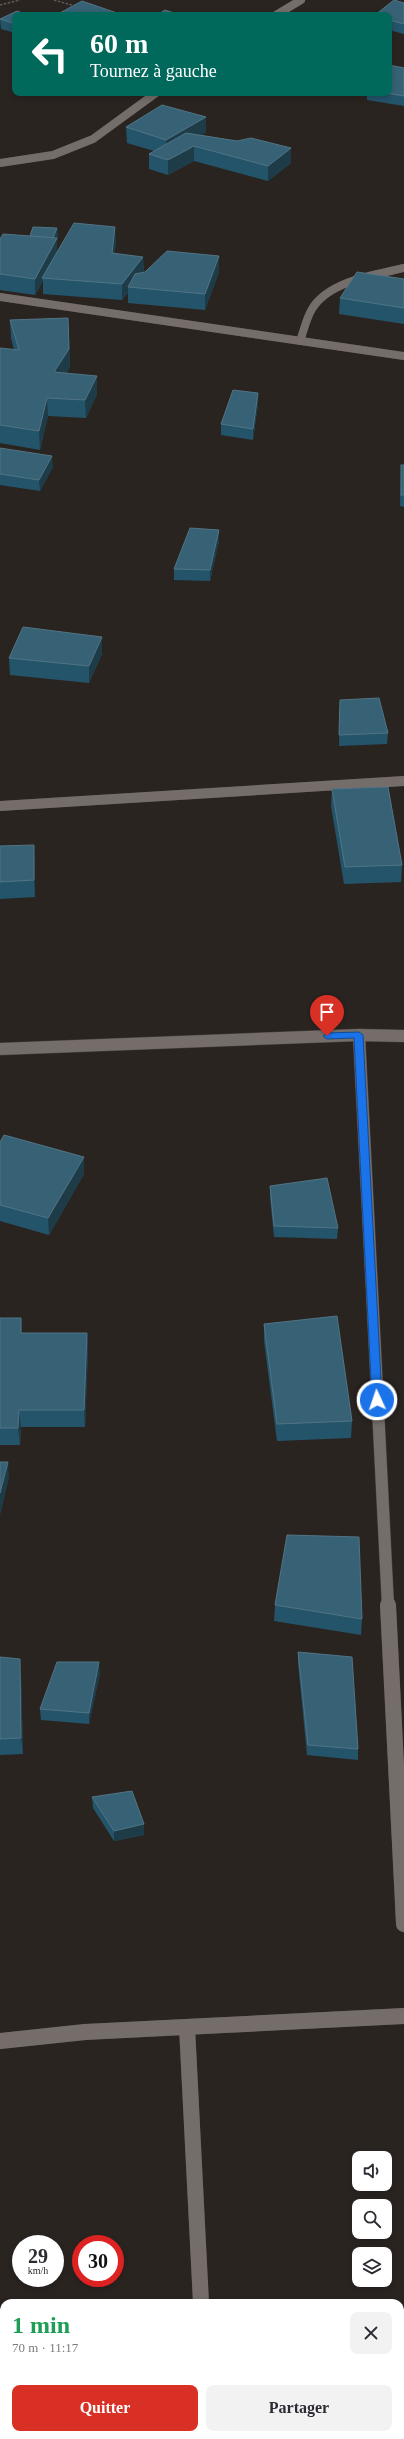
<!DOCTYPE html>
<html lang="fr">
<head>
<meta charset="utf-8">
<style>
  :root { --surface:#fff; --page:#f2f2f3; --text:#2b2b33; --muted:#7c7c81; --accent:#d93025 }
  body { margin:0; font-family:Georgia,serif; background:var(--page); color:var(--text); height:100vh; display:flex; flex-direction:column; font-size:15px; white-space:nowrap }
  * { box-sizing:border-box; margin:0 }
  p { font-size:13px; color:var(--muted) }
  .icon { flex:none; width:22px; height:22px; fill:none; stroke:currentColor; stroke-width:2; stroke-linecap:round; stroke-linejoin:round }
  .map { position:relative; flex:1; overflow:hidden }
  .drawer { position:absolute; left:0px; top:2299px; width:404px; height:140px; display:flex; flex-direction:column; background:var(--surface); border-radius:12px 12px 0 0; box-shadow:0 2px 6px #0003 }
  .drawer>* { flex:none }
  .guide { position:absolute; left:12px; top:12px; width:380px; height:84px; border-radius:8px; box-shadow:0 2px 6px #0003; background:#00695c; color:#fff; overflow:hidden }
  .fabs { position:absolute; left:352px; top:2151px; display:grid; gap:8px }
  .fabs a { display:grid; place-items:center; width:40px; height:40px; border-radius:8px; background:var(--surface); box-shadow:0 2px 6px #0003; font-size:20px }
  .speed { position:absolute; left:12px; top:2235px; display:flex; gap:8px; font-size:20px; font-weight:700; text-align:center }
  .speed>* { display:grid; place-content:center; width:52px; height:52px; border-radius:50%; background:var(--surface); box-shadow:0 2px 6px #0003; line-height:1 }
  .speed small { font-size:10px; font-weight:400 }
  .speed .limit { border:6px solid #d22; background:#fff; color:#111 }
  .pin { position:absolute; display:grid; place-items:center; width:34px; height:34px; color:#fff; margin:-41px -17px; border-radius:50% 50% 50% 0; rotate:-45deg; box-shadow:0 0 4px #0007 }
  .pin .icon { rotate:45deg }
  .me { position:absolute; width:44px; margin:-22px; rotate:357deg; stroke-linejoin:round; filter:drop-shadow(0 0 3px #0008) }
  .turn { display:flex; align-items:center; gap:14px; height:84px; padding:0 12px; font-size:18px }
  .turn .icon { width:52px; height:52px; stroke-width:2.5 }
  .turn b { display:block; font-size:28px; line-height:34px }
  .round { display:grid; place-items:center; flex:none; width:42px; height:42px; border-radius:8px; background:var(--page) }
  .overview { display:flex; align-items:center; justify-content:space-between; height:68px; padding:0 12px }
  h1 { font-size:24px; font-weight:600; line-height:30px; color:#1e9e55 }
  .button { display:flex; gap:8px; margin-top:auto; padding:8px 12px }
  .button a { flex:1; height:46px; border-radius:8px; background:var(--accent); color:#fff; font-size:16px; font-weight:600; line-height:46px; text-align:center }
  .button a+a { background:var(--page); color:var(--text) }
  .map>svg:first-child { display:block }
  .lines { fill:none; stroke-linecap:round; stroke-linejoin:round }
  .street-far3-casing { stroke:#47413f; stroke-width:8 }
  .street-far2-casing { stroke:#47413f; stroke-width:10 }
  .street-far1-casing { stroke:#47413f; stroke-width:13 }
  .street-casing { stroke:#47413f; stroke-width:16 }
  .path { stroke:#605a58; stroke-width:1.5; stroke-dasharray:2.5 1.5; stroke-linecap:butt }
  .street-far3 { stroke:#756d6a; stroke-width:8 }
  .street-far2 { stroke:#756d6a; stroke-width:10 }
  .street-far1 { stroke:#756d6a; stroke-width:12 }
  .street { stroke:#756d6a; stroke-width:16 }
  .wall { fill:#24546a }
  .shaded-wall { fill:#1e3b48 }
  .building { fill:#376275; stroke:#517484 }
  .route { fill:#1a73e8; stroke:#114b97 }
</style>
</head>
<body>
<div class="map">
<svg width="404" height="2439" viewBox="0 0 404 2439">
  <rect width="100%" height="100%" fill="#2a2421"/>
  <g class="lines">
    <!-- street-far3 casing -->
    <g class="street-far3-casing">
      <g id="street-far3">
        <path d="M276,15L301,0"/>
        <path d="M0,163L53,155L93,139L156,93"/>
        <path d="M0,297L404,356"/>
        <path d="M300,341C304,330 306,319 312,309C329,281 375,275 404,268"/>
      </g>
    </g>
    <!-- street-far2 casing -->
    <g class="street-far2-casing">
      <path id="street-far2" d="M0,806L404,781"/>
    </g>
    <!-- street-far1 casing -->
    <g class="street-far1-casing">
      <g id="street-far1">
        <path d="M359,1035L388,1606"/>
        <path d="M0,1049L359,1035L404,1036"/>
      </g>
    </g>
    <!-- street casing -->
    <g class="street-casing">
      <g id="street">
        <path d="M388,1605L404,1924"/>
        <path d="M187,2027L201,2303"/>
        <path d="M0,2041L85,2032L404,2016"/>
        <path d="M208,2435V2439"/>
      </g>
    </g>
    <!-- path -->
    <g class="path">
      <path d="M54,0L75,6"/>
      <path d="M0,5L20,0"/>
    </g>
    <!-- street-far3 -->
    <use href="#street-far3" class="street-far3"/>
    <!-- street-far2 -->
    <use href="#street-far2" class="street-far2"/>
    <!-- street-far1 -->
    <use href="#street-far1" class="street-far1"/>
    <!-- street -->
    <use href="#street" class="street"/>
  </g>
  <!-- wall -->
  <g class="wall">
    <path d="M404,3V34L389,30V15Z"/>
    <path d="M15,15V33L1,29L0,19Z"/>
    <path d="M404,68V106L367,100V93H389Z"/>
    <path d="M206,117V132L201,135L237,141L291,148V163L268,181L194,161L168,175L149,169V154L154,151L127,143L126,127Z"/>
    <path d="M57,228L58,238L57,241V252L116,242L114,254L143,257L144,272L219,256V272L205,310L128,303V293L122,300L43,294V281L35,295L0,290V239L30,236Z"/>
    <path d="M404,279V324L339,314L340,298Z"/>
    <path d="M68,318L70,367L66,374L97,394L86,418L48,416L40,450L0,443V348L14,350L11,338L10,320Z"/>
    <path d="M258,393V404L253,440L221,435V424Z"/>
    <path d="M0,448L53,467L40,491L0,485Z"/>
    <path d="M401,465H404V507L400,506Z"/>
    <path d="M219,530V541L210,581L174,580V569Z"/>
    <path d="M102,654L89,683L10,675L9,658Z"/>
    <path d="M340,700L388,733L387,744L339,746Z"/>
    <path d="M332,789L402,865L401,882L344,884L331,806Z"/>
    <path d="M0,846L35,862V897L0,899Z"/>
    <path d="M0,1142L84,1174L49,1235L0,1221Z"/>
    <path d="M270,1186L338,1228L337,1239L274,1237L270,1197Z"/>
    <path d="M0,1318H21L22,1333H87L88,1350L85,1427H21L20,1445H0Z"/>
    <path d="M264,1324L352,1421L351,1438L277,1441L264,1341Z"/>
    <path d="M275,1605L362,1619L361,1635L274,1621Z"/>
    <path d="M298,1652L358,1749V1760L307,1755L298,1663Z"/>
    <path d="M0,1657L21,1675L23,1754L0,1755Z"/>
    <path d="M100,1673L89,1724L41,1720L40,1709Z"/>
    <path d="M92,1797L144,1835L114,1841L93,1808Z"/>
  </g>
  <!-- shaded-wall -->
  <g class="shaded-wall">
    <path d="M206,117V132L166,155V140Z"/>
    <path d="M194,146V161L168,175V160Z"/>
    <path d="M291,148V163L268,181V166Z"/>
    <path d="M115,227L116,242L112,269V253Z"/>
    <path d="M57,228L58,238L57,241V253L42,278L43,281L35,295V279Z"/>
    <path d="M219,256V272L205,310V294Z"/>
    <path d="M143,257L144,273L128,287V293L122,300V284Z"/>
    <path d="M69,349L70,367L55,390L54,372Z"/>
    <path d="M97,376V394L86,418L85,400Z"/>
    <path d="M258,393V404L253,440V429Z"/>
    <path d="M47,398L48,416L40,450L39,431Z"/>
    <path d="M52,456L53,467L40,491L39,480Z"/>
    <path d="M219,530V541L210,581V570Z"/>
    <path d="M102,637V654L89,683V666Z"/>
    <path d="M34,845L35,862V897L34,880Z"/>
    <path d="M84,1157V1174L49,1235L48,1218Z"/>
    <path d="M21,1318L22,1335L21,1333Z"/>
    <path d="M87,1333L88,1350L85,1427L84,1410Z"/>
    <path d="M19,1410L21,1427L20,1445L18,1428Z"/>
    <path d="M8,1462L9,1478L0,1516V1493Z"/>
    <path d="M20,1659L21,1675L23,1754L21,1738Z"/>
    <path d="M99,1662L100,1673L89,1724V1713Z"/>
    <path d="M144,1824V1835L114,1841V1831Z"/>
  </g>
  <!-- building -->
  <g class="building">
    <path d="M394,0L404,3V24L389,20V15H375Z"/>
    <path d="M82,1L117,13L113,15H56Z"/>
    <path d="M165,10L180,15H157Z"/>
    <path d="M17,11L28,15H15V24L0,19Z"/>
    <path d="M389,65L404,68V96L386,93H389Z"/>
    <path d="M162,105L206,117L166,140L126,127Z"/>
    <path d="M186,133L237,141L251,138L291,148L268,166L194,146L168,160L149,154Z"/>
    <path d="M74,223L115,227L112,253L143,257L122,284L42,278Z"/>
    <path d="M33,227L57,228L53,238L30,236Z"/>
    <path d="M3,234L57,238L35,279L0,274V239Z"/>
    <path d="M167,251L219,256L205,294L128,287L135,274L145,272Z"/>
    <path d="M357,272L404,279V308L340,298Z"/>
    <path d="M68,318L69,349L54,372L97,376L85,400L47,398L39,431L0,425V348L19,350L10,320Z"/>
    <path d="M233,390L258,393L253,429L221,424Z"/>
    <path d="M0,448L52,456L39,480L0,474Z"/>
    <rect x="401" y="465" width="3" height="30"/>
    <path d="M190,528L219,530L210,570L174,569Z"/>
    <path d="M23,627L102,637L89,666L9,658Z"/>
    <path d="M379,698L388,733L339,735L340,700Z"/>
    <path d="M388,787L402,865L345,867L332,789Z"/>
    <path d="M34,845V880L0,882V846Z"/>
    <path d="M4,1135L84,1157L48,1218L0,1205V1142Z"/>
    <path d="M327,1178L338,1228L274,1226L270,1186Z"/>
    <path d="M337,1316L352,1421L277,1424L264,1324Z"/>
    <path d="M0,1318H21V1333H87L84,1410H19L18,1428H0Z"/>
    <path d="M0,1462H8L0,1493Z"/>
    <path d="M287,1535L359,1537L362,1619L275,1605Z"/>
    <path d="M298,1652L352,1657L358,1749L308,1745Z"/>
    <path d="M0,1657L20,1659L21,1738L0,1739Z"/>
    <path d="M57,1662H99L89,1713L40,1709Z"/>
    <path d="M132,1791L144,1824L114,1831L92,1797Z"/>
    <path d="M271,2435H348V2439H270Z"/>
  </g>
  <!-- route -->
  <path class="route" d="M359,1032L363,1035L382,1400L377,1404L372,1400L354,1038L327,1039L323,1036L327,1033Z"/>
</svg>
<div class="fabs">
<a><svg class="icon" aria-label="sound" viewBox="0 0 24 24"><path d="M4 9h4l5-4v14l-5-4H4zM17 9q2 3 0 6"/></svg></a>
<a><svg class="icon" aria-label="search" viewBox="0 0 24 24"><circle cx="10" cy="10" r="6"/><path d="M15 15l6 6"/></svg></a>
<a><svg class="icon" aria-label="layers" viewBox="0 0 24 24"><path d="M12 4l9 5-9 5-9-5zM3 14l9 5 9-5"/></svg></a>
</div>
<div class="speed"><div>29<small>km/h</small></div><div class="limit">30</div></div>
<div class="pin" style="left:327px;top:1036px;background:#d93025"><svg class="icon" aria-label="arrive" viewBox="0 0 24 24"><path d="M6 21V4h12l-3 4 3 4H6"/></svg></div>
<svg class="me" style="left:377px;top:1400px" viewBox="-20 -20 40 40"><circle r="17" fill="#1a73e8" stroke="#fff" stroke-width="3"/><path d="M0-11L8 9 0 5-8 9z" fill="#fff"/></svg>
<div class="guide">
<div class="turn"><svg class="icon" aria-label="left" viewBox="0 0 24 24"><path d="M17 20v-9H6M10 6l-5 5 5 5"/></svg><div><b>60 m</b>Tournez à gauche</div></div>
</div>
<section class="drawer">
<div class="overview"><div><h1>1 min</h1><p>70 m · 11:17</p></div><a class="round"><svg class="icon" aria-label="close" viewBox="0 0 24 24"><path d="M6 6l12 12M18 6L6 18"/></svg></a></div>
<div class="button"><a>Quitter</a><a>Partager</a></div>
</section>
</div>
</body>
</html>
